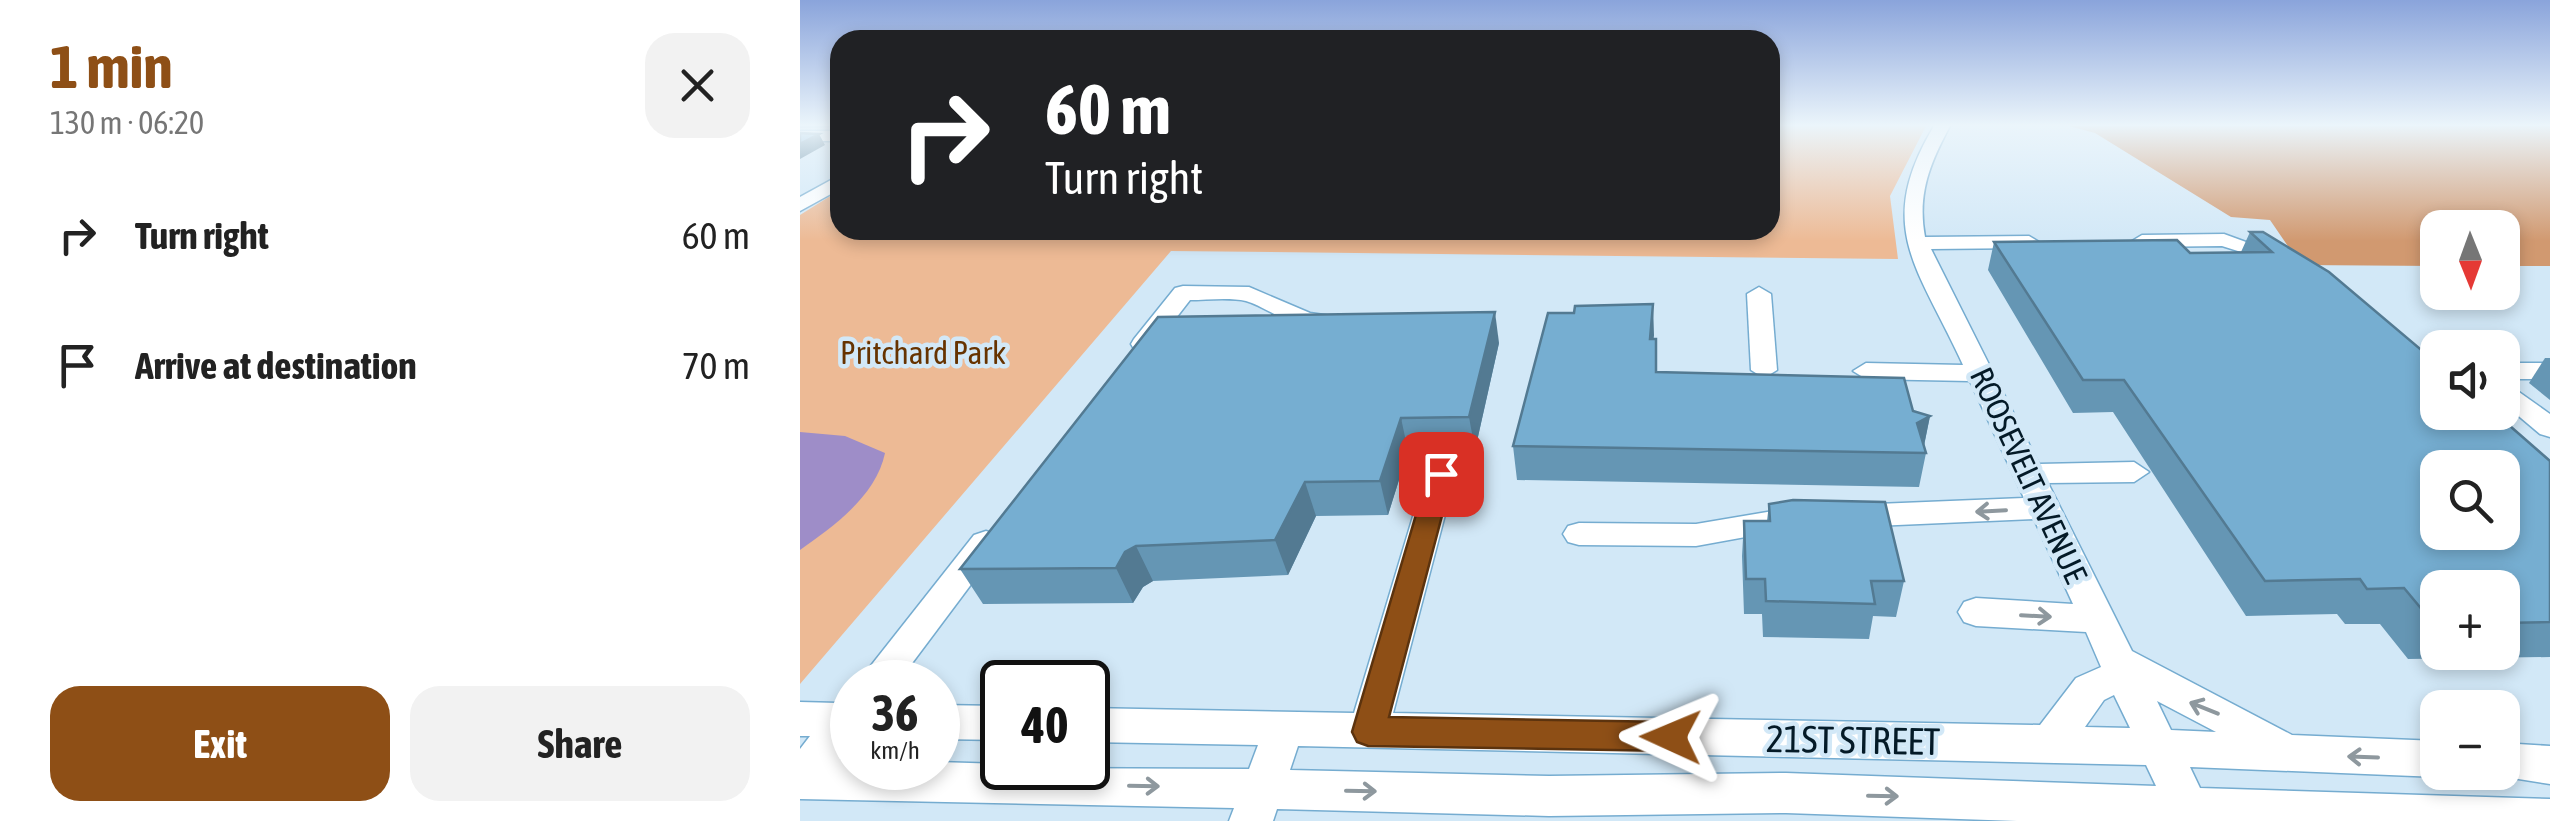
<!DOCTYPE html>
<html lang="en">
<head>
<meta charset="utf-8">
<style>
  :root { --surface:#fff; --page:#f2f2f2; --text:#222; --muted:#767676; --accent:#8e4f16 }
  body { margin:0; font-family:"Asap Condensed",sans-serif; background:var(--page); color:var(--text); height:100vh; display:flex; flex-direction:column; font-size:38px; white-space:nowrap }
  * { box-sizing:border-box; margin:0 }
  p { font-size:32px; color:var(--muted) }
  .icon { flex:none; width:55px; height:55px; fill:none; stroke:currentColor; stroke-width:2; stroke-linecap:round; stroke-linejoin:round }
  .map { position:relative; flex:1; overflow:hidden }
  .panel { display:flex; flex-direction:column; background:var(--surface); width:800px }
  .panel>* { flex:none }
  .guide { position:absolute; left:30px; top:30px; width:950px; height:210px; border-radius:30px; box-shadow:0 5px 15px #0003; background:#202124; color:#fff; overflow:hidden }
  .needle { width:65px; rotate:179deg }
  .tools { position:absolute; left:1620px; top:210px; display:grid; gap:20px }
  .tools a { display:grid; place-items:center; width:100px; height:100px; border-radius:20px; background:var(--surface); box-shadow:0 5px 15px #0003; font-size:50px }
  .speed { position:absolute; left:30px; top:660px; display:flex; gap:20px; font-size:50px; font-weight:700; text-align:center }
  .speed>* { display:grid; place-content:center; width:130px; height:130px; border-radius:50%; background:var(--surface); box-shadow:0 5px 15px #0003; line-height:1 }
  .speed small { font-size:25px; font-weight:400 }
  .speed .limit { border:5px solid #111; border-radius:15px; background:#fff; color:#111 }
  .pin { position:absolute; display:grid; place-items:center; width:85px; height:85px; color:#fff; margin:-42px; border-radius:20px; box-shadow:0 5px 15px #0006 }
  .me { position:absolute; width:110px; margin:-55px; rotate:271deg; stroke-linejoin:round; filter:drop-shadow(0 0 8px #0008) }
  .turn { display:flex; align-items:center; gap:35px; height:210px; padding:0 50px; font-size:45px }
  .turn .icon { width:130px; height:130px; stroke-width:2.5 }
  .turn b { display:block; font-size:70px; line-height:85px }
  .round { display:grid; place-items:center; flex:none; width:105px; height:105px; border-radius:30px; background:var(--page) }
  .headline { display:flex; align-items:center; justify-content:space-between; height:170px; padding:0 50px }
  h1 { font-size:60px; font-weight:700; line-height:75px; color:var(--accent) }
  .cta { display:flex; gap:20px; margin-top:auto; padding:20px 50px }
  .cta a { flex:1; height:115px; border-radius:30px; background:var(--accent); color:#fff; font-size:40px; font-weight:700; line-height:115px; text-align:center }
  .cta a+a { background:var(--page); color:var(--text) }
  ul { padding:0; list-style:none }
  li { display:flex; align-items:center; gap:30px; height:130px; padding:0 50px }
  li div { flex:1 }
  li b { display:block; font-size:38px }
  li em { font-style:normal }
  main { display:flex; flex:1; min-height:0 }
  .map>svg:first-child { display:block }
  .green { fill:#edba95 }
  .forest { fill:#d19970 }
  .water { fill:#9e8dc8 }
  .lines { fill:none; stroke-linecap:round; stroke-linejoin:round }
  .minor-casing { stroke:#75acd0; stroke-width:3 }
  .minor { fill:#fff; fill-rule:evenodd }
  .wall { fill:#6596b4; fill-rule:evenodd }
  .shaded-wall { fill:#537a92 }
  .building { fill:#76aed1; stroke:#537a92; stroke-width:2.5; fill-rule:evenodd }
  .oneway { stroke:#8e989e }
  .route { fill:#8e4f16; stroke:#5c330e; stroke-width:2.5 }
  .labels { text-anchor:middle; dominant-baseline:central; stroke-width:9; stroke-linejoin:round; paint-order:stroke }
  .park-label { font-size:32px; fill:#630; stroke:#d2e8f7 }
  .street-label { font-size:32px; fill:#041a27; stroke:#d2e8f7 }
  .near-street-label { font-size:38px; fill:#041a27; stroke:#d2e8f7 }
</style>
</head>
<body>
<main>
<section class="panel">
<div class="headline"><div><h1>1 min</h1><p>130 m · 06:20</p></div><a class="round"><svg class="icon" aria-label="close" viewBox="0 0 24 24"><path d="M6 6l12 12M18 6L6 18"/></svg></a></div>
<ul>
<li><svg class="icon" aria-label="right" viewBox="0 0 24 24"><path d="M7 20v-9h11M14 6l5 5-5 5"/></svg><div><b>Turn right</b></div><em>60 m</em></li>
<li><svg class="icon" aria-label="arrive" viewBox="0 0 24 24"><path d="M6 21V4h12l-3 4 3 4H6"/></svg><div><b>Arrive at destination</b></div><em>70 m</em></li>
</ul>
<div class="cta"><a>Exit</a><a>Share</a></div>
</section>
<div class="map">
<svg width="1750" height="821" viewBox="0 0 1750 821">
  <rect width="100%" height="100%" fill="#d2e8f7"/>
  <!-- green -->
  <path class="green" d="M970,126H1126L1090,196L1098,259L371,251L0,684V215L40,190V230H970Z"/>
  <!-- forest -->
  <path class="forest" d="M1269,126H1750V266H1703L1702,228H1638L1637,266L1501,265L1470,220L1431,217L1295,133Z"/>
  <!-- water -->
  <path class="water" d="M0,432L45,436L85,453C76,496 34,526 0,550Z"/>
  <g class="lines">
    <!-- minor casing -->
    <g class="minor-casing">
      <g id="minor">
        <path d="M1134,126H1150C1130,163 1117,194 1125,237L1229,236L1239,242L1229,248L1131,249L1239,464L1334,462L1349,472L1334,482L1248,483L1332,651L1492,735L1638,741V772H1651L1638,777L1390,767L1400,788L1750,799V821H1217L986,813L749,816L477,809L473,821H429L434,808L0,799V749L10,736H0V702L38,703L52,697V744L40,760H52V768H138V762L202,764V768L449,769L458,745L288,742V708L554,713L626,473L641,463L656,473L593,713L1240,725L1276,678L1301,667L1286,632L1176,626L1164,622L1158,612L1164,602L1176,598L1273,604L1234,519L1052,527L1041,524L1036,516L1041,508L1052,505L1224,498L1170,381L1066,379L1053,371L1066,363L1163,365C1119,268 1073,228 1134,126ZM1314,695L1330,728L1285,727L1304,700ZM1357,701L1416,732L1371,730ZM498,746L1346,765L1356,786L986,773L749,776L490,770Z"/>
        <rect x="0" y="131" width="40" height="10"/>
        <path d="M40,175V189L0,211V197Z"/>
        <path d="M1424,234L1487,257L1476,263L1422,246L1342,247L1332,241L1342,235Z"/>
        <path d="M383,286L449,287L510,313L538,317L541,322C516,348 472,308 446,301C429,297 407,300 390,300L352,349H334L331,344L334,339L375,288Z"/>
        <path d="M959,287L971,294L977,370L964,378L951,370L947,294Z"/>
        <rect x="1702" y="363" width="48" height="16"/>
        <path d="M1702,380L1750,414V437L1740,434L1702,402Z"/>
        <path d="M979,510L990,513L995,521L990,529L896,546L779,545L768,542L763,534L768,526L779,523L896,524Z"/>
        <path d="M186,531L198,535L202,543L98,682H58L174,535Z"/>
        <path d="M138,705L202,706V740L138,739Z"/>
        <path d="M1702,743L1750,746V784L1687,774L1702,772Z"/>
      </g>
    </g>
    <!-- minor -->
    <use href="#minor" class="minor"/>
  </g>
  <!-- wall -->
  <g class="wall">
    <path d="M0,126H40V127L0,128Z"/>
    <path d="M1450,232L1750,461V657L1608,659L1580,624H1545L1537,614L1446,616L1313,412L1273,413L1188,270L1194,242L1390,253L1441,252ZM1638,588H1702V652H1638Z"/>
    <path d="M774,313L853,339L856,372L1113,411L1130,416L1124,446L1126,453L1119,487L717,480L713,446Z"/>
    <path d="M699,343L675,450L608,451L588,515L516,516L488,575L353,581L343,587L333,603L183,604L160,569Z"/>
    <path d="M1745,358H1750V400L1729,383Z"/>
    <path d="M969,504L1104,581L1096,617L1073,616L1069,639L963,637L962,614H944L942,556L944,521H967Z"/>
  </g>
  <!-- shaded-wall -->
  <g class="shaded-wall">
    <path d="M19,134L25,145L0,159V144Z"/>
    <path d="M853,304L854,335L851,370L850,339Z"/>
    <path d="M695,312L699,343L675,450L669,417Z"/>
    <path d="M1130,416L1123,450L1117,423Z"/>
    <path d="M601,418L608,451L588,515L580,481Z"/>
    <path d="M505,482L516,516L488,575L475,540Z"/>
    <path d="M336,546L353,581L343,587L333,603L316,568L325,552Z"/>
  </g>
  <!-- building -->
  <g class="building">
    <path d="M0,133L19,134L0,144Z"/>
    <path d="M1450,232H1463L1529,272L1638,364V412H1694L1750,461V622L1702,623V588H1638V624H1634L1604,588L1567,589L1560,579L1465,581L1324,380H1283L1194,242L1377,240L1390,253L1472,252ZM1638,468H1702V532H1638Z"/>
    <path d="M853,304L850,339H856V372L1104,378L1113,411L1130,416L1117,423L1126,453L713,446L748,313H774L775,306Z"/>
    <path d="M695,312L669,417L601,418L580,481L505,482L475,540L336,546L325,552L316,568L160,569L358,317Z"/>
    <path d="M993,500L1085,502L1104,581H1071L1075,604L966,601L965,579H946L944,521H970L969,504Z"/>
  </g>
  <!-- one-way arrows -->
  <defs><path id="oneway-shaft" d="M-6 0H5M1.5-3L5.5 0L1.5 3" fill="none" stroke-width="1.6" stroke-linecap="round" stroke-linejoin="round" transform="scale(2.5)"/></defs>
  <g class="oneway">
    <use href="#oneway-shaft" transform="translate(1191 511) rotate(177)"/>
    <use href="#oneway-shaft" transform="translate(1236 616) rotate(3)"/>
    <use href="#oneway-shaft" transform="translate(1404 708) rotate(-158)"/>
    <use href="#oneway-shaft" transform="translate(1563 757) rotate(-178)"/>
    <use href="#oneway-shaft" transform="translate(344 786) rotate(1)"/>
    <use href="#oneway-shaft" transform="translate(561 791) rotate(1)"/>
    <use href="#oneway-shaft" transform="translate(1083 796) rotate(1)"/>
  </g>
  <!-- sky -->
  <linearGradient id="sky" x2="0" y2="1"><stop stop-color="#8aa4db"/><stop offset="0.52" stop-color="#ebf5fb"/><stop offset="1" stop-color="#ebf5fb" stop-opacity="0"/></linearGradient>
  <rect width="1750" height="241" fill="url(#sky)"/>
  <!-- route -->
  <path class="route" d="M641,465L653,474L589,717L871,722L883,726L888,737L883,747L871,751L568,746L557,742L552,732L628,474Z"/>
  <g class="labels">
    <!-- park labels -->
    <g class="park-label">
      <text x="123" y="352">Pritchard Park</text>
    </g>
    <!-- street labels -->
    <g class="street-label">
      <text transform="translate(1229 475) rotate(65)">ROOSEVELT AVENUE</text>
    </g>
    <!-- near-street labels -->
    <g class="near-street-label">
      <text transform="translate(1053 740) rotate(1)">21ST STREET</text>
    </g>
  </g>
</svg>
<div class="tools">
<a><svg class="needle" viewBox="-14 -14 28 28"><path d="M0-13l5 13h-10z" fill="#e53935"/><path d="M0 13l5-13h-10z" fill="#767676"/></svg></a>
<a><svg class="icon" aria-label="sound" viewBox="0 0 24 24"><path d="M4 9h4l5-4v14l-5-4H4zM17 9q2 3 0 6"/></svg></a>
<a><svg class="icon" aria-label="search" viewBox="0 0 24 24"><circle cx="10" cy="10" r="6"/><path d="M15 15l6 6"/></svg></a>
<a>+</a>
<a>−</a>
</div>
<div class="speed"><div>36<small>km/h</small></div><div class="limit">40</div></div>
<div class="pin" style="left:641px;top:474px;background:#d93025"><svg class="icon" aria-label="arrive" viewBox="0 0 24 24"><path d="M6 21V4h12l-3 4 3 4H6"/></svg></div>
<svg class="me" style="left:871px;top:737px" viewBox="-20 -20 40 40"><path d="M0-17L14 15 0 8-14 15z" fill="#8e4f16" stroke="#fff" stroke-width="4"/></svg>
<div class="guide">
<div class="turn"><svg class="icon" aria-label="right" viewBox="0 0 24 24"><path d="M7 20v-9h11M14 6l5 5-5 5"/></svg><div><b>60 m</b>Turn right</div></div>
</div>
</div>
</main>
</body>
</html>
